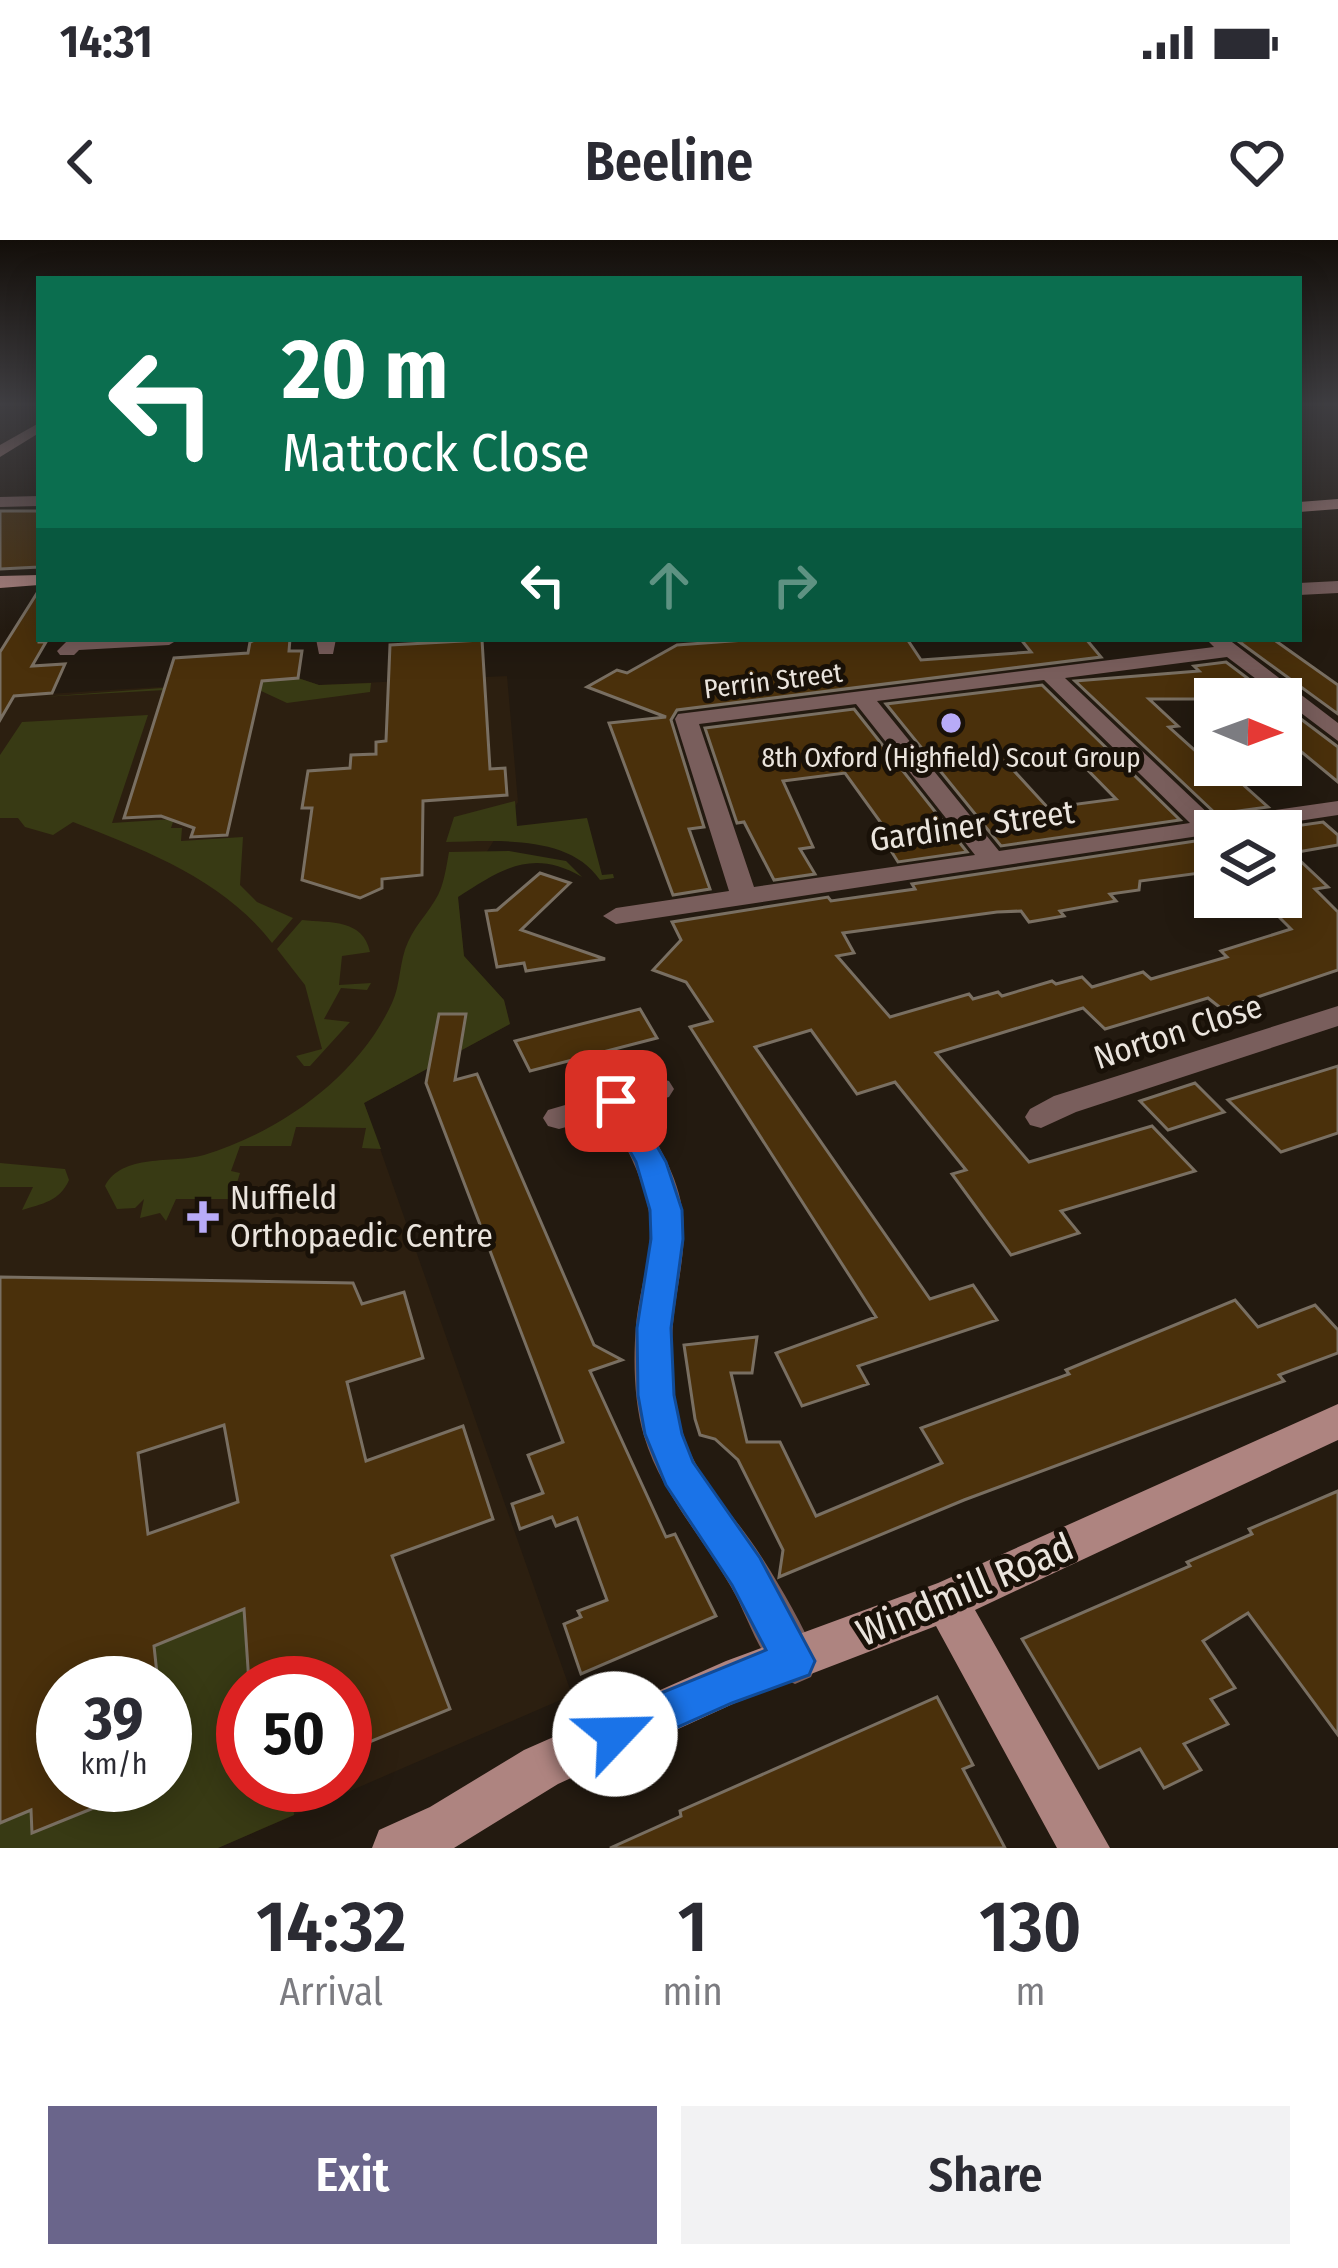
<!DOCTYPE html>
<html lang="en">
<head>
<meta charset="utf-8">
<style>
  :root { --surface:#fff; --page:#f2f2f3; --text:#2b2b33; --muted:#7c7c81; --accent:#6a658b }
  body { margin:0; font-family:"Fira Sans Condensed",sans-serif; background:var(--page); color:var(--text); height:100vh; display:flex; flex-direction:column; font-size:45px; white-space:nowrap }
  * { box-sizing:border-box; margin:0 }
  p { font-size:39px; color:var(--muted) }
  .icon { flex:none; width:66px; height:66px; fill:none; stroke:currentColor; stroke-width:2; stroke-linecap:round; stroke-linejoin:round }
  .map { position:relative; height:1608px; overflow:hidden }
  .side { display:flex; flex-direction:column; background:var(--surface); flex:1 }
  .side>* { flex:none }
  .guide { position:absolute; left:36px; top:36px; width:1266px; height:366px; border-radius:0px; box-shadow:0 6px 30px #0003; background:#0b6e4f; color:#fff; overflow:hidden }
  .needle { width:78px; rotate:91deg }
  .tools { position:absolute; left:1194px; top:438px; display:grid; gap:24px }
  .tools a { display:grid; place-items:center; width:108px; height:108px; border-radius:0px; background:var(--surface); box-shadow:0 6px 30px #0003; font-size:60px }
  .speed { position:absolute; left:36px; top:1416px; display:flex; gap:24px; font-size:60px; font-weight:700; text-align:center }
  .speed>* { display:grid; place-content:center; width:156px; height:156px; border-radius:50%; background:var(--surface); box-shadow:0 6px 30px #0003; line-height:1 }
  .speed small { font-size:30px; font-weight:400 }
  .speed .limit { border:18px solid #d22; background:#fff; color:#111 }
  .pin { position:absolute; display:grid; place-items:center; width:102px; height:102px; color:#fff; margin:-51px; border-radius:24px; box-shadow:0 6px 18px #0006 }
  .me { position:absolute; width:132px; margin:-66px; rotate:66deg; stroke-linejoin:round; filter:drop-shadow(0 0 9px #0008) }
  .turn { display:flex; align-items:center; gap:42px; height:252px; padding:0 48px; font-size:54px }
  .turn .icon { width:156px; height:156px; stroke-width:2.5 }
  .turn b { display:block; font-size:84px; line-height:102px }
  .lanes { display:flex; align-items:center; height:114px; padding:0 48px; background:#0003; justify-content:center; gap:60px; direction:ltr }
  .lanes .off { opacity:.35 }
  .eta { display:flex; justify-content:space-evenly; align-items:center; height:204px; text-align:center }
  .eta b { font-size:72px; font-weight:600; line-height:84px }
  .cta { display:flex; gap:24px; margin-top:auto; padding:24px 48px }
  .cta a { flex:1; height:138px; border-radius:0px; background:var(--accent); color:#fff; font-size:48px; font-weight:600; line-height:138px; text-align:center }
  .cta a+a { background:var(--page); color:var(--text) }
  .status { display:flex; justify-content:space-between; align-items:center; height:84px; padding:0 60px; background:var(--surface); direction:ltr }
  .status svg { height:33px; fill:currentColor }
  header { display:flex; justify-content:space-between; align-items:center; height:156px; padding:0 48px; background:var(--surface); font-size:54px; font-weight:600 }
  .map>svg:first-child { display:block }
  .built { fill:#2c1f10; fill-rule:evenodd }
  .green { fill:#383a14 }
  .building { fill:#4a300b; stroke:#796f62; stroke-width:3; fill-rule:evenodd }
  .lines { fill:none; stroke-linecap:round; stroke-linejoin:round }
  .street { fill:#795e5c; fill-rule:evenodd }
  .secondary { fill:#ae8480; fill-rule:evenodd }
  .route { fill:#1a73e8; stroke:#114b97; stroke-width:3 }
  .poi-dot { fill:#b8abf7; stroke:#191108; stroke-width:4.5 }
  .labels { text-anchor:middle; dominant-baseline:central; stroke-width:10; stroke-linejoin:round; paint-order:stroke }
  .far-street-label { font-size:27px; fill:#eae4dd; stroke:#191108 }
  .far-poi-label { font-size:27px; fill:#eae4dd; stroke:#191108 }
  .street-label { font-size:33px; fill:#eae4dd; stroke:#191108 }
  .poi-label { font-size:33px; fill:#eae4dd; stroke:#191108; text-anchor:start }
  .near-street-label { font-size:39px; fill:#eae4dd; stroke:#191108 }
</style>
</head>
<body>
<div class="status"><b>14:31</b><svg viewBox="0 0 49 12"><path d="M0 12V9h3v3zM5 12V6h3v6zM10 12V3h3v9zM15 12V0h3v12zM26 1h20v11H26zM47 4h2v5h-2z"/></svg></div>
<header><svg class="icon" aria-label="back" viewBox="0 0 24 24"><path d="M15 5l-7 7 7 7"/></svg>Beeline<svg class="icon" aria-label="heart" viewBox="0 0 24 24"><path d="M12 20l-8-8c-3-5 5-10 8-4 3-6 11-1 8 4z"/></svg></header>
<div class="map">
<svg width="1338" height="1608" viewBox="0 0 1338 1608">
  <rect width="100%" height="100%" fill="#231a10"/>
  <!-- built -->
  <path class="built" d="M507,436L518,562L458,658L464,716L504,760L510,784L364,863L572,1455L218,1608H0V457L298,438L319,445ZM63,1443H165V1545H63ZM243,1443H345V1545H243Z"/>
  <!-- green -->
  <g class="green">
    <path d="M298,438L319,445L371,443L370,452L287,463L259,450L218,447L41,457Z"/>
    <path d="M148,475L112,583L174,579L171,588H182L181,601L243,597L240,645L257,662L293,678L272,703C224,640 145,610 73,582L53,595L25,587L18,578H0V515L22,482Z"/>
    <path d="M515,561L517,586L587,578L602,635L613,634L614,638L600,640C569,594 496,601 446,602L454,577Z"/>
    <path d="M509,611L566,621L582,637C532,608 502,629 458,657L464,716L504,760L510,784L364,863L381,909L362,908L366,888L296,887L291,906H240L231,931L240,933L232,959H176L166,981L160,973L140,978L144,959L135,968L117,969L105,946C122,913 172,924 204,915C280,892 358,837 392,763C401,744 399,721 408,702C416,683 435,666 441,648C445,637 447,623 449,612Z"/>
    <path d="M302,680C331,683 363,679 370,712L342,716L339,745L371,743L367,750L341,748L324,779L350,782L310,826H304L296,816L322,809L305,745L277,709Z"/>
    <path d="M0,923L65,929L69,940C60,961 42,964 22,970L33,947H0Z"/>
    <path d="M244,1369L249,1443H243V1545H292L294,1575L218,1608H0V1583L31,1570L33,1592L152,1545H165V1443H158L155,1405Z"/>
  </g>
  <!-- building -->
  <g class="building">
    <path d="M0,271H39V327L0,329Z"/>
    <path d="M39,350V402H46L32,426L65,424L52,453L14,456L0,480V412Z"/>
    <path d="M257,399H290L289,411H302L298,438L262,441L227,595L191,597L194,588L161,576L124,578L174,418L248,413L250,402Z"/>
    <path d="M759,399H907L921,420L1031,412L1023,402L1027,399H1086L1101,417L677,470L671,480L704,587L689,589L710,649L673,655L609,483L666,477L587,447L617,430L627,433L677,405Z"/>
    <path d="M1273,399L1338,445V474L1238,401Z"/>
    <path d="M482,400L490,529L505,528L507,555L423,561L422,635L382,639V648L360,658L302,640L312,568H302L308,531L350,528L351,515L376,514V502L386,501L390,405Z"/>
    <path d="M1226,422L1275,459H1149L1178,486L1169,487L1221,534L1230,533L1268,567L1216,574L1075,441L1199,431L1194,426Z"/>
    <path d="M1042,445L1180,580L1001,606L886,464ZM1071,513L1116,559L1048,568L1005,521Z"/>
    <path d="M1281,464L1338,507V542L1281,495Z"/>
    <path d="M854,469L967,612L898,622L888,606L897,605L845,533L783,541L813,607L800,609L815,634L774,640L744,582L737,583L705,488Z"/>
    <path d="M1323,582L1338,595V605L1292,613L1328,647L1315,649L1338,672V730L1222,769L1208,758L1105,789L1083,768L936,813L1029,922L1152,886L1195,931L1061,971L1079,993L1011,1015L952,934L966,930L895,842L857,854L811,790L755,807L930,1059L973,1045L997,1080L858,1126L868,1144L802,1166L776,1113L876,1077L690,787L712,781L686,742L653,730L681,700L672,682L828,657L831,661L915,649L912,644L1215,598V631L1140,641L1139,650L1110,654L1116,661L1060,671L1064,676L1029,682L1021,671L997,672L843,693L854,713L837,716L890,777L969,754L973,759L998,752L1002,756L1052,741L1056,744L1082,737L1092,747L1143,732L1151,739L1227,717L1221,711L1291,689L1259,657H1281V588Z"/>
    <path d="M540,633L570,643L521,690L605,719L526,731L524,723L497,727L486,671L497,670Z"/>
    <path d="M640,769L657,798L530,831L515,801Z"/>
    <path d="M439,774H466L455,840L477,834L594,1105L622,1120L590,1131L666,1297L675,1294L716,1376L581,1434L564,1384L581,1377L578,1371L607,1360L577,1278L556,1286L552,1277L520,1289L512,1264L543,1253L528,1215L563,1202L426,843Z"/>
    <path d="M1338,826V893L1281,912L1228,860Z"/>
    <path d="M1195,843L1224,872L1168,890L1140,861Z"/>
    <path d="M0,1037L353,1043L362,1064L404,1052L423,1118L347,1142L366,1221L463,1186L493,1279L392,1316L450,1469L345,1512V1443H249L244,1369L154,1406L158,1443H63V1545L148,1546L32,1593L31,1570L0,1583ZM224,1185L238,1262L148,1294L138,1213Z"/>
    <path d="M1235,1060L1258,1087L1315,1065L1338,1090V1113L1279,1135L1284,1141L964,1260L779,1337L783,1310L738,1220L715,1199L700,1195L695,1179L684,1105L757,1097L752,1133H731L747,1202H780L816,1276L942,1223L921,1188L1069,1134L1066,1130Z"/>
    <path d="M1338,1251V1495L1248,1373L1203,1401L1235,1448L1211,1459L1228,1484L1184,1504L1201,1530L1164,1548L1140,1509L1099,1528L1022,1399L1190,1326L1187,1322L1252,1294L1249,1289Z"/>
    <path d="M937,1457L973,1525L963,1529L1005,1608H610L681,1576L680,1571Z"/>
  </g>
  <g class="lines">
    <!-- street -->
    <g class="street">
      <path d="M39,256V266L0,267V257Z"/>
      <path d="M1338,341V353L1299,355V343Z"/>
      <path d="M69,399H179L169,405L79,410L74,415H60L57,411Z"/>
      <path d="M316,399H336L333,414H319Z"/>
      <path d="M1206,399H1228L1338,483V501L1227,417L1065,438L1214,579L1338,561V575L616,684L603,676L616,668L729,651L675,479L678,474L1214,407ZM1044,440L1190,583L999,611L877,461ZM856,464L975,615L754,647L699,484Z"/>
      <path d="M1338,766V786L1076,872L1041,888L1030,885L1025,877L1030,869L1054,856Z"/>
      <path d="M658,838L669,841L674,849L669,857L636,866C655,900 679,935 683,975C687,1011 676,1048 673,1084C670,1118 673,1160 683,1193C696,1239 736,1276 761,1316C782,1349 803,1385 818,1421L811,1437L795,1444C762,1430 749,1377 731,1347C702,1296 661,1253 644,1196C634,1163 633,1120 636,1086C639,1047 656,1006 648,967C641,933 625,904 609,875L559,889L548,886L543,878L548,870Z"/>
    </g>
    <!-- secondary -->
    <g class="secondary">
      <path d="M39,183V193L0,217V205Z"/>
      <path d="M1338,259V269L1299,272V262Z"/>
      <path d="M39,335V345L0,348V336Z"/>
      <path d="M1338,1164V1200L975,1370L1110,1608H1057L936,1386L735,1463L558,1544L454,1608H372L379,1590L430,1567L524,1510L726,1421L938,1343Z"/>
    </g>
  </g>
  <!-- sky -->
  <linearGradient id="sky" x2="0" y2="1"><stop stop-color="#130e09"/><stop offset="0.42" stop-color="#3f3e42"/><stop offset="1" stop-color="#3f3e42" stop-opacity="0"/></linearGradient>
  <rect width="1338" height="391" fill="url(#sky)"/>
  <!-- route -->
  <path class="route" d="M616,851L627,854L666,922L682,970L683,999L671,1088L674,1155L682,1194L693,1222L760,1318L815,1421L809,1435L732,1463L615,1515L600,1509L594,1494L600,1478L766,1410L732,1345L666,1245L645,1194L638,1155L637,1088L651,999L650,970L636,922L602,861Z"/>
  <!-- markers -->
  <g class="poi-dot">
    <circle cx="951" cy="483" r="12"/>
    <path d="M197 959h12v12h12v12h-12v12h-12v-12h-12v-12h12z"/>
  </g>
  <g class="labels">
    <!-- far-street labels -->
    <g class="far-street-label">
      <text transform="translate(773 441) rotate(-7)">Perrin Street</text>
    </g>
    <!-- far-poi labels -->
    <g class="far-poi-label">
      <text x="951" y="518">8th Oxford (Highfield) Scout Group</text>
    </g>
    <!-- street labels -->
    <g class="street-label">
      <text transform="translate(972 586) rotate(-8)">Gardiner Street</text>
      <text transform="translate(1178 792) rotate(-18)">Norton Close</text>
    </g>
    <!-- poi labels -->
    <g class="poi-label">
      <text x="230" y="958">Nuffield<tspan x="230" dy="38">Orthopaedic Centre</tspan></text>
    </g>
    <!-- near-street labels -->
    <g class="near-street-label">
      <text transform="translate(965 1350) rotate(-23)">Windmill Road</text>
    </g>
  </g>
</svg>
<div class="tools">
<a><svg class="needle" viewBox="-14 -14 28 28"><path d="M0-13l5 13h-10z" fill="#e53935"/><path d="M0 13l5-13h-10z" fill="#7c7c81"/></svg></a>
<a><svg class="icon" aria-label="layers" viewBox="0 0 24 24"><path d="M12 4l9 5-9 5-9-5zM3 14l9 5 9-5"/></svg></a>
</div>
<div class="speed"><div>39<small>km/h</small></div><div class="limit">50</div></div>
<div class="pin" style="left:616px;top:861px;background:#d93025"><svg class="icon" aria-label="arrive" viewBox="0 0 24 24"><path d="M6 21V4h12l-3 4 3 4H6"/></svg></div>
<svg class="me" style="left:615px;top:1494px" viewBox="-20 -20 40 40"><circle r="19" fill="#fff"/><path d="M0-13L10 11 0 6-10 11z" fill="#1a73e8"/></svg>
<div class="guide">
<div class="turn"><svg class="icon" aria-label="left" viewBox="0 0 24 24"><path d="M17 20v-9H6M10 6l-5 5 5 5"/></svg><div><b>20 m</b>Mattock Close</div></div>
<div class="lanes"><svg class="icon" aria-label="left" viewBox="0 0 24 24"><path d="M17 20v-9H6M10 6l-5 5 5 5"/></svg><svg class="icon off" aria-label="ahead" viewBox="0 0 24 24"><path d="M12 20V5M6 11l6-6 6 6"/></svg><svg class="icon off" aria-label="right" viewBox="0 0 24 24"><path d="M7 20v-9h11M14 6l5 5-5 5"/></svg></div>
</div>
</div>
<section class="side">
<div class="eta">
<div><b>14:32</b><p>Arrival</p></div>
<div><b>1</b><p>min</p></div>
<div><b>130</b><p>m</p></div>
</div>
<div class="cta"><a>Exit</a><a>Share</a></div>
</section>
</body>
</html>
